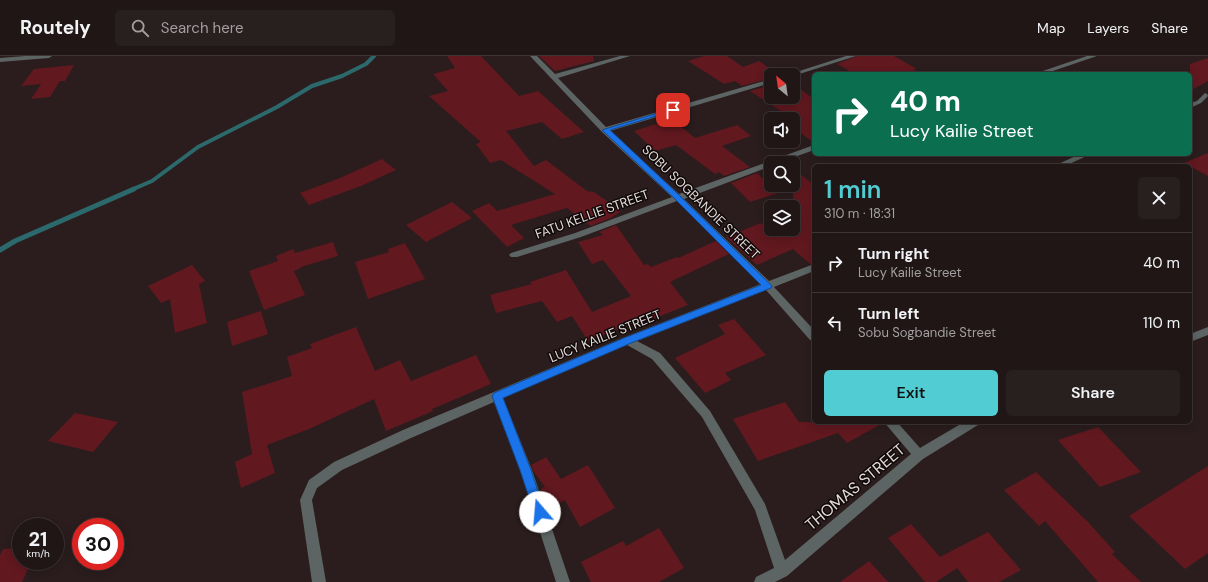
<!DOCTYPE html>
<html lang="en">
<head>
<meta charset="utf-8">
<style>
  :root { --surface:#201616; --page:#281f1f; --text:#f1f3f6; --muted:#a29fa1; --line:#3d3535; --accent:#51ccd2 }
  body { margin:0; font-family:"DM Sans",sans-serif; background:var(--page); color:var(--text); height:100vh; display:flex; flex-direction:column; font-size:15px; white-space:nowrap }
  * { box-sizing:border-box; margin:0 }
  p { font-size:13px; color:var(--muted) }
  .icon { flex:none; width:22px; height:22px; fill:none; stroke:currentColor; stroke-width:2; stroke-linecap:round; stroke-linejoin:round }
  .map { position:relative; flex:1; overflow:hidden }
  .side { position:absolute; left:812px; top:108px; width:380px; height:260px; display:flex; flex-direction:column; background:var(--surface); border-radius:6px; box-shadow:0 2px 10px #0003,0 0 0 1px var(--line) }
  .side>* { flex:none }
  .guide { position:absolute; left:812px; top:16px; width:380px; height:84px; border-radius:6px; box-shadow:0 2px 10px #0003,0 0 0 1px var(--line); background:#0b6e4f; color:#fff; overflow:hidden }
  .needle { width:26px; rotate:331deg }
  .buttons { position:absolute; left:764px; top:12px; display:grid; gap:8px }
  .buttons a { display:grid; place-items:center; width:36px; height:36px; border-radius:6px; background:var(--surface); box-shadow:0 2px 10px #0003,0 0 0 1px var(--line); font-size:20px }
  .speed { position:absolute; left:12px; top:462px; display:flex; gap:8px; font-size:20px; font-weight:700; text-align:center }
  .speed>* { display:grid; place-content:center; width:52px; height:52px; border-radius:50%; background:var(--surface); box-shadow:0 2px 10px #0003,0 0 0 1px var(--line); line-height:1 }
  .speed small { font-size:10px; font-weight:400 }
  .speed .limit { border:6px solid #d22; background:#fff; color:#111 }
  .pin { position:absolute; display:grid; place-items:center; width:34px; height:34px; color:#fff; margin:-17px; border-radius:8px; box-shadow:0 2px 6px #0006 }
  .me { position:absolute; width:44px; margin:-22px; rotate:342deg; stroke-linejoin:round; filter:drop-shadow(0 0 3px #0008) }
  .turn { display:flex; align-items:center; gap:14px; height:84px; padding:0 12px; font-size:18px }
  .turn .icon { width:52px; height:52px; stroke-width:2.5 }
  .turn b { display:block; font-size:28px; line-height:34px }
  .round { display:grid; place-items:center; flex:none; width:42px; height:42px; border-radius:6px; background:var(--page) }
  .overview { display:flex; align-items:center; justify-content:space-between; height:68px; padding:0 12px }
  h1 { font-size:24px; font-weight:600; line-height:30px; color:var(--accent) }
  .button { display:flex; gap:8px; margin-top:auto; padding:8px 12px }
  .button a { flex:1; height:46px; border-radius:6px; background:var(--accent); color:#111; font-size:16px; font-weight:600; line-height:46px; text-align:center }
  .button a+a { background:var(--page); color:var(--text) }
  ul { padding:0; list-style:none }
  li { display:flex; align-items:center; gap:12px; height:60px; padding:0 12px; border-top:1px solid var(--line) }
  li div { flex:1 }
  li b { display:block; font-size:15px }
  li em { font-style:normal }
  header { display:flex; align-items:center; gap:24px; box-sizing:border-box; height:56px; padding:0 20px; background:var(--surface); border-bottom:1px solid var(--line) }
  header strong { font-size:19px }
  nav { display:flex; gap:22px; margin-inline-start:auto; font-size:14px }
  .search { width:280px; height:36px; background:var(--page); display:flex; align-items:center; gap:10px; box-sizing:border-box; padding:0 14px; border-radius:6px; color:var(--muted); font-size:15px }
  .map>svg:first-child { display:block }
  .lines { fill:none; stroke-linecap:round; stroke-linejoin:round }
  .stream-far1 { stroke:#2c696c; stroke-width:4 }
  .stream { stroke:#2c696c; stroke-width:5 }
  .building { fill:#61181f }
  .minor { fill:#5c6464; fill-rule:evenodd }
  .route { fill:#1a73e8; stroke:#114b97 }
  .labels { text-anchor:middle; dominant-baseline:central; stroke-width:3; stroke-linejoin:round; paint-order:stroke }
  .street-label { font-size:13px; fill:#e6dcdb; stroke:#0f0909 }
  .near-street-label { font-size:16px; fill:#e6dcdb; stroke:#0f0909 }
</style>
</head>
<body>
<header>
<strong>Routely</strong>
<div class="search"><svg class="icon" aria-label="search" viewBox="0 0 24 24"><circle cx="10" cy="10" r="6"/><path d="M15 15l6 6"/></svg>Search here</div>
<nav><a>Map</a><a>Layers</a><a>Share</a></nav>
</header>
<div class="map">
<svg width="1208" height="526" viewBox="0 0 1208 526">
  <rect width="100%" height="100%" fill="#2b1d1d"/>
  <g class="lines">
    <!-- stream-far1 -->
    <path class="stream-far1" d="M131,134L152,125L198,91L277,51L312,30L342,20L366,8L374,0"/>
    <!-- stream -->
    <path class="stream" d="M0,194L15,185L134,133"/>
  </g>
  <!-- building -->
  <g class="building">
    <path d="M447,0H481L519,40L538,35L584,76L562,83L542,66L506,75L534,110L546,104L587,135L594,136L621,155L611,162L591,170L567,152L511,169L524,182L507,191L472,155L489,147L497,155L555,138L501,104L490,107L476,88L481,86L429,40L448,35L433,18L455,12Z"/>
    <path d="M539,0H593L594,5L555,15Z"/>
    <path d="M704,0H727L743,11L759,5L779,19H771V22L742,30L735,25L724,28L688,5Z"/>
    <path d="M857,0H894L917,13H913L921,18H855L837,8Z"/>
    <path d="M1208,2V25L1190,35V8Z"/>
    <path d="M74,9L65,25H60L50,41L31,43L41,28L21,30L34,13Z"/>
    <path d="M793,28L814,43V87L793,71V63L750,35L771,29V41H793Z"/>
    <path d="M672,63L695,82L737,69L751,80L722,90L750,111L724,120L719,116L715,118L676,89L655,95L634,75Z"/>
    <path d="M1208,97V120L1184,107Z"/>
    <path d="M382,103L396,114L361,130L309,149L300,137L340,122Z"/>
    <path d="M793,112L814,129V207L810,208L793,193L757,209L726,181L761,167L768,173H793Z"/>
    <path d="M757,117L778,137L750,146L731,127Z"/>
    <path d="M452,146L472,162L426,186L406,169Z"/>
    <path d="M616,169L644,209L648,208L651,211L677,201L678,202L716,185L729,198L670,226L688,249L641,268L639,265L588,285L572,260L557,266L542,245L496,257L490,239L532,228L530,226L566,214L592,256L631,240L603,204L592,208L578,186L603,179L599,176Z"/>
    <path d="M333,186L338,200L301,211V212L294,215L305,239L264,254L249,215L278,205L276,200L293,193L295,197Z"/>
    <path d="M405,187L425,223L368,243L355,206L389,196L388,193Z"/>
    <path d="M192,209L205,225L199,228L207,267L175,277L170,243L161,247L148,230Z"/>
    <path d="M261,255L268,278L232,290L227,266Z"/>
    <path d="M734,263L766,299L725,317L731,324L705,337L675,302L725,278L718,269Z"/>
    <path d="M356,271L375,315L400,304L411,325L476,299L491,328L432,353L433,355L386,375L374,343L309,373L267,389L275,417L241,432L235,406L252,398L242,336L292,320L287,301L312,292L310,288Z"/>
    <path d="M785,346L799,366L883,367L847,387L838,377L758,405L733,363Z"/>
    <path d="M75,357L118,366L93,396L48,385Z"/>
    <path d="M1098,371L1141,416L1100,431L1058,384Z"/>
    <path d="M546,401L561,423L588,409L615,452L580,471L565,444L551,452L541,432L545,431L534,416L531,409Z"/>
    <path d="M1208,410V497L1185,513L1129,460Z"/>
    <path d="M1036,416L1089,467L1115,496L1112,498L1141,526H1098L1045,465L1039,470L1004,434Z"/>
    <path d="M911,468L940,501L988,476L1021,514L999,526H968L957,512L936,526H925L888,482Z"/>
    <path d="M659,472L684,512L659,526H591L581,506L623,485L626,490Z"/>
    <path d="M21,492V505H32L22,526H0V499L3,493Z"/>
    <path d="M869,505L888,526H840Z"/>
  </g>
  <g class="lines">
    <!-- minor -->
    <g class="minor">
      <path d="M25,0H52L49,2L0,6V2Z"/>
      <path d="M530,0H537L555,18L620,0H630L558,22L606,71L771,23V27L610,75L679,138L814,89V94L778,107H771V110L684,143L769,225L814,208V215L774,231L814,274V285L810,284L766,234L637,285L660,297L710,355L765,448L785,504L911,398L884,366H897L920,392L964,366H980L978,369L923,403L787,520L775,526H754L756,521L774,512L755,454L702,361L652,303L627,289L503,342L532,414L570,526H556L520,414L494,346L411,382L342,414L317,432L312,444L326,526H312L300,444L309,424L334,406L403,374L623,282L761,228L677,145L581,181L517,201H511L509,199L511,197L575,177L672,141L602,76Z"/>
      <path d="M846,0H856L793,20L787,19Z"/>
      <path d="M1087,0H1097L1044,18H1034Z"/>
      <path d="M1205,37L1207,38L1208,40L1201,47L1190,52V47L1197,45Z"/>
      <path d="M1080,98H1091L1065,110H1054Z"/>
      <path d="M1208,271V279L1190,286V278Z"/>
    </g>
  </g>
  <!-- route -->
  <path class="route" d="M671,53L676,54L610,74L680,140L772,230L771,232L631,287L503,342L531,414L545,456L544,460L540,461L536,460L534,456L520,414L492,340L494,337L624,282L761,229L675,143L602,74Z"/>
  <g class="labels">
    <!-- street labels -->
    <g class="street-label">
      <text transform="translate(701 146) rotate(44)">SOBU SOGBANDIE STREET</text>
      <text transform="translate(592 158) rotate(-20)">FATU KELLIE STREET</text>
      <text transform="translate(605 280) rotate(-22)">LUCY KAILIE STREET</text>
    </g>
    <!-- near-street labels -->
    <g class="near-street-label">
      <text transform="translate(855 431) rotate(-40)">THOMAS STREET</text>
    </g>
  </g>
</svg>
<div class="buttons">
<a><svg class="needle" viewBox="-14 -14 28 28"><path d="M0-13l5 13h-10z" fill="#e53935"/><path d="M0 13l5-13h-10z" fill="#a29fa1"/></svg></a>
<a><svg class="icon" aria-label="sound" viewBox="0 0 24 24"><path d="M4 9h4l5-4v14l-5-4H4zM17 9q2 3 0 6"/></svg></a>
<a><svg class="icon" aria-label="search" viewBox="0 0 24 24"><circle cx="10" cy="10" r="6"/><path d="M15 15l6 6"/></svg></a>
<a><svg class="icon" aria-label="layers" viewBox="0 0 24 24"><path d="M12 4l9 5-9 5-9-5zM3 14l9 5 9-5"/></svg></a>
</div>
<div class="speed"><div>21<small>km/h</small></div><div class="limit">30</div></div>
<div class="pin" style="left:673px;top:54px;background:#d93025"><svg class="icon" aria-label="arrive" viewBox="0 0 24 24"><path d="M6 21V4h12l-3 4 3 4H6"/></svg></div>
<svg class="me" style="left:540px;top:456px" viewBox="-20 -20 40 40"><circle r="19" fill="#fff"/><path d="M0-13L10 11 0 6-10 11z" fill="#1a73e8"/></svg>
<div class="guide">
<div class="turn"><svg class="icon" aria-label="right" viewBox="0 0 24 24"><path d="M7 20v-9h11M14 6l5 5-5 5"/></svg><div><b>40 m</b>Lucy Kailie Street</div></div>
</div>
<section class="side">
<div class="overview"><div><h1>1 min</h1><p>310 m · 18:31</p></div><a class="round"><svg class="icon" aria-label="close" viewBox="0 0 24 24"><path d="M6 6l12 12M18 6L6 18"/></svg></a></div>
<ul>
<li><svg class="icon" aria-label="right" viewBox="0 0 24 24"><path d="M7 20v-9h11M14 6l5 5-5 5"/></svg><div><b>Turn right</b><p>Lucy Kailie Street</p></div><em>40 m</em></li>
<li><svg class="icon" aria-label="left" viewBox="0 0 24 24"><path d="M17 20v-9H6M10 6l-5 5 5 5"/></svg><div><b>Turn left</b><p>Sobu Sogbandie Street</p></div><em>110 m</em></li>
</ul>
<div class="button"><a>Exit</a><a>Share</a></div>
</section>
</div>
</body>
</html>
